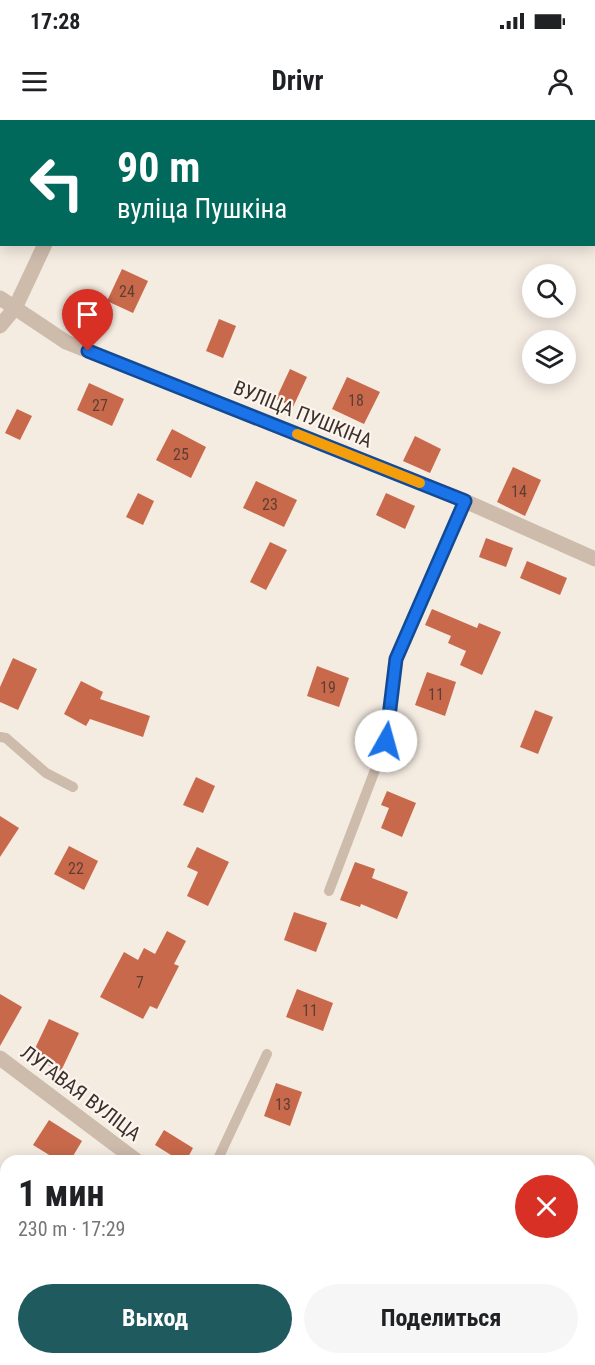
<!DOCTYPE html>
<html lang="ru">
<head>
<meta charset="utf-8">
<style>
  :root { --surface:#fff; --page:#f6f6f6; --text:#202124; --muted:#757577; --accent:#1f5a5e }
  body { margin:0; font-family:"Roboto Condensed",sans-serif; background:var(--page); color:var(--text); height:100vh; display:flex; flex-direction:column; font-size:22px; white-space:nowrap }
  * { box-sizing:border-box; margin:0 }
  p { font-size:20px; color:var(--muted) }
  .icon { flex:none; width:33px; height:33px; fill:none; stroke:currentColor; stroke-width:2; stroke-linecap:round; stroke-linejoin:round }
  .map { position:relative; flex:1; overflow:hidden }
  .side { position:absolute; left:0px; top:1035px; width:596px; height:210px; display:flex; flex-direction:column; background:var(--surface); border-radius:18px 18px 0 0; box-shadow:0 3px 15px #0003 }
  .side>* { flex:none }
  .hud { position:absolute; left:0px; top:0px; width:596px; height:126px; box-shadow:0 3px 15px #0003; background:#00695c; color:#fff; overflow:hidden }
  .buttons { position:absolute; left:522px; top:144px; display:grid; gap:12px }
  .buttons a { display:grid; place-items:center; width:54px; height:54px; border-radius:50%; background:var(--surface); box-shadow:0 3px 15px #0003; font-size:30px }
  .pin { position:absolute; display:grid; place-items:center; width:51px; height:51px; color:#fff; margin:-62px -26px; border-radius:50% 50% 50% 0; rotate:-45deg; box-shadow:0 0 6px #0007 }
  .pin .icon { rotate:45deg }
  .me { position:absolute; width:66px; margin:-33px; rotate:7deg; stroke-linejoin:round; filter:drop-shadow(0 0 4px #0008) }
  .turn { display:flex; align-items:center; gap:21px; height:126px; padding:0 18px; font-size:27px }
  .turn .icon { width:78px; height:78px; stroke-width:2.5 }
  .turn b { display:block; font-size:42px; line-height:51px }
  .round { display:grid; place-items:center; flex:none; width:63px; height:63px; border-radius:32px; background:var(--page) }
  .summary { display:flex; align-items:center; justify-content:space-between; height:102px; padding:0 18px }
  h1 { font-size:36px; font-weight:700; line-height:45px }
  .cta { display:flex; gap:12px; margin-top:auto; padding:12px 18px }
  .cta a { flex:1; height:69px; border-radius:36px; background:var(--accent); color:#fff; font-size:24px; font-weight:700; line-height:69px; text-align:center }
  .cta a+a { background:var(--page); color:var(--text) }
  .status { display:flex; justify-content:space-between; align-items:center; height:42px; padding:0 30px; background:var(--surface); direction:ltr }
  .status svg { height:16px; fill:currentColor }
  header { display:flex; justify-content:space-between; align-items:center; height:78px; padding:0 18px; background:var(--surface); font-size:27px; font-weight:700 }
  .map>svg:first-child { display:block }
  .building { fill:#c8694b }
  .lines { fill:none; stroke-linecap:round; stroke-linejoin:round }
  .service { stroke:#cdbbac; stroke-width:10 }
  .minor { stroke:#cdbbac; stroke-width:15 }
  .route-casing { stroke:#114b97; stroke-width:15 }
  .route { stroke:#1a73e8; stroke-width:10 }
  .slow { stroke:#f59e0b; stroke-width:10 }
  .labels { text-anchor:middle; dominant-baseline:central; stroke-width:4.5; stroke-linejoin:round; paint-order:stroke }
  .number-label { font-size:16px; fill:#5e3e33 }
  .street-label { font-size:20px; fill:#3b302b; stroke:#fbf5ee }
</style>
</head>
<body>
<div class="status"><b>17:28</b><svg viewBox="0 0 49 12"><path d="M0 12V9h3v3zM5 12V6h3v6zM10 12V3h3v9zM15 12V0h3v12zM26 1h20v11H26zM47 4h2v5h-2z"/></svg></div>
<header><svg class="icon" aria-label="menu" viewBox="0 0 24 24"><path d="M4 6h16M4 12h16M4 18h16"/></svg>Drivr<svg class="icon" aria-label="person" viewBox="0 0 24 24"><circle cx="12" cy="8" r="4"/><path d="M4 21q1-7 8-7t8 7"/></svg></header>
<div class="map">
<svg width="595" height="1245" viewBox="0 0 595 1245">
  <rect width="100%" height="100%" fill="#f4ebe1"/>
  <!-- building -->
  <g class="building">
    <path d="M122,149L148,161L133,193L107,181Z"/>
    <path d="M219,199L236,206L223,238L206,231Z"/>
    <path d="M290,249L307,257L293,287L276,279Z"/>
    <path d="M347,257L380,272L364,304L332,289Z"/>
    <path d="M89,263L124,279L112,306L77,290Z"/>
    <path d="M17,289L32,296L20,320L5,313Z"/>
    <path d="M172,309L206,327L191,358L156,340Z"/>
    <path d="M415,316L441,329L430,353L403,341Z"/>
    <path d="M513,347L541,360L525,396L497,382Z"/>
    <path d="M256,361L297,380L284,407L243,388Z"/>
    <path d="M138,373L154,381L143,405L126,397Z"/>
    <path d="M386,373L415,386L405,409L376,395Z"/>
    <path d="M486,418L513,428L506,447L479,437Z"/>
    <path d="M270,422L287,430L266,470L250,462Z"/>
    <path d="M527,441L567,458L560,475L520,458Z"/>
    <path d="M432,489L477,508L479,503L501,512L482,555L460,545L466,531L448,523L451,516L425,505Z"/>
    <path d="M13,538L37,549L18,590L0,582V567Z"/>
    <path d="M317,546L349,558L339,587L307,576Z"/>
    <path d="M427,552L456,562L445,596L415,585Z"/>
    <path d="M81,561L103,572L100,579L150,596L143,617L90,599L86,606L64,594Z"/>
    <path d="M535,590L553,597L538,634L520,627Z"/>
    <path d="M196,657L215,666L203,693L183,685Z"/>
    <path d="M387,671L416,683L402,717L381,708L389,688L381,685Z"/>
    <path d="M0,696L19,708L0,737Z"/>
    <path d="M69,726L98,741L84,770L54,754Z"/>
    <path d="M197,727L229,742L208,786L187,776L198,752L187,747Z"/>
    <path d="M355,742L375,749L372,758L408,772L397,799L361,784L360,787L340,780Z"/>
    <path d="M294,792L327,803L316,832L284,820Z"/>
    <path d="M167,811L186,821L174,844L179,846L157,889L150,886L143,899L100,877L124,832L138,840L144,828L155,834Z"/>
    <path d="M297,869L333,883L323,911L286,897Z"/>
    <path d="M0,874L22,887L0,926Z"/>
    <path d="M49,899L79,913L61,951L31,937Z"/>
    <path d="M276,963L302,972L290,1006L264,996Z"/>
    <path d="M49,1000L82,1021L70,1041H59L33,1025Z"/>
    <path d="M164,1010L193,1028L186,1041H168L171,1035L155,1025Z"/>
  </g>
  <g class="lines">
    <!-- service -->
    <g class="service">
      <path d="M0,617L6,618L46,653L73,667"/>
      <path d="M329,771L386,621L395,539L465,381"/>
      <path d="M217,1041L267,934"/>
    </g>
    <!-- minor -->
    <g class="minor">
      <path d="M421,0L425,2"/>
      <path d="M101,2L102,0"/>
      <path d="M594,73H595"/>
      <path d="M0,178L66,222L465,381L595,439"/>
      <path d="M0,206L15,188L45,124"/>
      <path d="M0,938L137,1041"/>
      <path d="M185,1239L190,1245"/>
    </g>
  </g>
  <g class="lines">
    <!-- route casing -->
    <g class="route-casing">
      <path id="route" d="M88,231L465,381L396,539L386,621"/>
    </g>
    <!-- route -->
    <use href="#route" class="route"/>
    <!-- slow -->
    <path class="slow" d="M297,314L420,363"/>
  </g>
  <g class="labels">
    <!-- number labels -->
    <g class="number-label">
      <text x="127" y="171">24</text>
      <text x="356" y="280">18</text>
      <text x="100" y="285">27</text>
      <text x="181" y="334">25</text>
      <text x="519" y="371">14</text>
      <text x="270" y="384">23</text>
      <text x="328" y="567">19</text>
      <text x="436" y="574">11</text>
      <text x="76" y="748">22</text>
      <text x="140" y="862">7</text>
      <text x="310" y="890">11</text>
      <text x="283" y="984">13</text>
    </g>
    <!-- street labels -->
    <g class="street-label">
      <text transform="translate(303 294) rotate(22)">ВУЛІЦА ПУШКІНА</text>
      <text transform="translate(81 973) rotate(37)">ЛУГАВАЯ ВУЛІЦА</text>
    </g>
  </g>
</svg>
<div class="buttons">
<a><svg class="icon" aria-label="search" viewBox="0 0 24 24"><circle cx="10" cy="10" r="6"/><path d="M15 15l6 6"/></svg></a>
<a><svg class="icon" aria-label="layers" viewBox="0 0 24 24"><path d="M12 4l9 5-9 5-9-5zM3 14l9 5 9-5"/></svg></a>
</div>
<div class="pin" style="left:88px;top:231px;background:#d93025"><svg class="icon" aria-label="arrive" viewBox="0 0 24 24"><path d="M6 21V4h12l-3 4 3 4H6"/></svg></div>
<svg class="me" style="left:386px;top:621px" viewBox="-20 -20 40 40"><circle r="19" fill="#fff"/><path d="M0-13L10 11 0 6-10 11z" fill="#1a73e8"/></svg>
<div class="hud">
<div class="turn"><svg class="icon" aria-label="left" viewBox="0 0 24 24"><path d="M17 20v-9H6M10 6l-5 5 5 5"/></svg><div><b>90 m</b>вуліца Пушкіна</div></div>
</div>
<section class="side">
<div class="summary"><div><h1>1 мин</h1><p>230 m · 17:29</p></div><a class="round" style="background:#d93025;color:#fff"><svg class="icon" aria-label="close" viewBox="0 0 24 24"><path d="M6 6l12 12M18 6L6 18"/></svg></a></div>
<div class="cta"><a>Выход</a><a>Поделиться</a></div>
</section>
</div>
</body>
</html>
